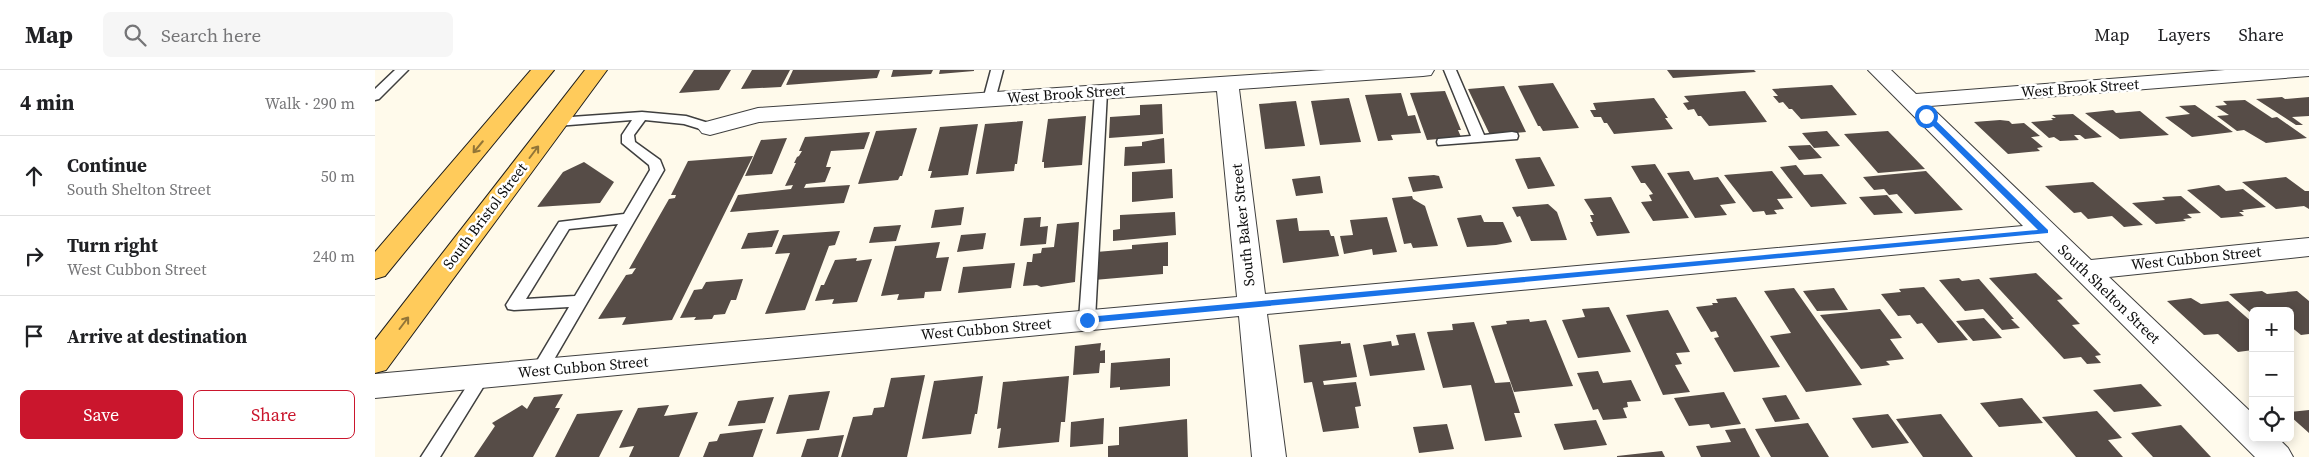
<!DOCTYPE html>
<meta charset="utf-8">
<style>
:root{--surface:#fff;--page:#f6f6f6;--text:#202124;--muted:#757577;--line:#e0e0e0;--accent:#ca162d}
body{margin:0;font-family:"Source Serif 4",serif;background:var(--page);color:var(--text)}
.controls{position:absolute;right:15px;bottom:15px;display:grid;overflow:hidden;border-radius:8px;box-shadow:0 2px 12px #0003}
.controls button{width:45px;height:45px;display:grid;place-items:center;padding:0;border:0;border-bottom:1px solid var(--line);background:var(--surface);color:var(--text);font:25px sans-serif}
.stop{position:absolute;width:15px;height:15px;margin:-11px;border:4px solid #1a73e8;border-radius:50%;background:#fff}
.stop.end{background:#1a73e8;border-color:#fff;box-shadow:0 1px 5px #0008}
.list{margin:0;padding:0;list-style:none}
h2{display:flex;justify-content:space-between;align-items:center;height:65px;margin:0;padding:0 20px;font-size:21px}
h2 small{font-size:16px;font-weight:400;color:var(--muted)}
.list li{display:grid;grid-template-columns:32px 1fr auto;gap:15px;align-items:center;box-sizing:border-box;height:80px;padding:0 20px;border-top:1px solid var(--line)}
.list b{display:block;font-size:19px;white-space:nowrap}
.list p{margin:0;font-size:16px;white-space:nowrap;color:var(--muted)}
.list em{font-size:16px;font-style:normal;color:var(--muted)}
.actions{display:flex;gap:10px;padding:15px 20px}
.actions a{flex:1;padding:11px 0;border:1px solid var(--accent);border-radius:8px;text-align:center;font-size:18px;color:var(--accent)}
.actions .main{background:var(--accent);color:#fff}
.icon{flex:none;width:28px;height:28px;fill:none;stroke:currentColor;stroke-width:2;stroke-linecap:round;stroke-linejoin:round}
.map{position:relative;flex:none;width:1934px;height:387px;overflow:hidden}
header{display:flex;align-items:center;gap:30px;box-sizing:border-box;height:70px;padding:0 25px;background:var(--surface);border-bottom:1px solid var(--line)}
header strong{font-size:24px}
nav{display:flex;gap:28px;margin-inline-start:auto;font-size:18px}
.search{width:350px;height:45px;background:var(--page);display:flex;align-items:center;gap:12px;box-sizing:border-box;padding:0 18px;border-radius:8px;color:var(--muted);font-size:19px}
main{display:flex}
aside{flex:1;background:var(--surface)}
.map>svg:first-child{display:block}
</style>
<header>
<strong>Map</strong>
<div class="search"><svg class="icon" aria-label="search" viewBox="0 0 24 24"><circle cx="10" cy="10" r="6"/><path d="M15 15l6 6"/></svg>Search here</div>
<nav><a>Map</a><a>Layers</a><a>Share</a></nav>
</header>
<main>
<aside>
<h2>4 min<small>Walk · 290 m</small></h2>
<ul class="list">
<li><svg class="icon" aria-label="ahead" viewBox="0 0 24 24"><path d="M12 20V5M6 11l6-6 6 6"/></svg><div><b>Continue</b><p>South Shelton Street</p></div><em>50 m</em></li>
<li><svg class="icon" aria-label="right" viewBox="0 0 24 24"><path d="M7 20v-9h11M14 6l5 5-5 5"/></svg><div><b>Turn right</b><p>West Cubbon Street</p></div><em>240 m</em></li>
<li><svg class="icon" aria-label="arrive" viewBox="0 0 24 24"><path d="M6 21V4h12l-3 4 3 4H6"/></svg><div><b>Arrive at destination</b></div></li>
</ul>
<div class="actions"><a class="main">Save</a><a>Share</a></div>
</aside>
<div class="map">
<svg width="1934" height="387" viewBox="0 0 1934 387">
<rect width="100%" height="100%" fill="#fffaeb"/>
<path fill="#564c47" d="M319,0H356L344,20L304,23Z
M377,0H415L406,17L366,19Z
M418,0H505L502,8L411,15Z
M518,0H558L556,4L516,7Z
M565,0H599V1L564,4Z
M1292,0H1379L1381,2L1298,8Z
M1178,13L1204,58L1168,61L1165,56H1163L1143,16Z
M1457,15L1482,45L1426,49L1417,39H1414L1408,32L1404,33L1398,26H1403L1397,19Z
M1129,16L1151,62L1115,65L1093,19Z
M1070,21L1086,60H1083L1086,67L1052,70L1035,23Z
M1370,21L1392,52L1334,56L1326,46H1323L1319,39L1313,40L1308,33L1314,32L1309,26Z
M1026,23L1033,46L1040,45L1046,63L1016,65L1018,70L1003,71L990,25Z
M1907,27L1910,29L1934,27V46L1917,47L1928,55H1921L1881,29Z
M974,28L986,72L945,75L936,31Z
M1279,28L1293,48H1290L1298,59L1239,64L1232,53H1229L1226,47H1219L1215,40H1221L1218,33Z
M1870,30L1897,48L1902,47L1932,68L1891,73L1869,60L1862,61L1842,46L1854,45L1840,36L1852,35L1848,31Z
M921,31L930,76L890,79L884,34Z
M787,34L788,64L734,68L735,47L765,45V35Z
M1820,35L1858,62L1817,67L1790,47L1815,44L1804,36Z
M1738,40L1741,43L1765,41L1794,65L1745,69L1710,43Z
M1698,44L1727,67L1710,69L1705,65H1699L1704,70L1685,71L1679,67L1674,68L1656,52L1678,50L1676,48H1681L1677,45Z
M711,46L707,95L669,98V92H667L673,49Z
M1625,50L1634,51L1637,54L1649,53L1665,66L1656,67L1668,77L1662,78L1665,81L1633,84L1599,52Z
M648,51L642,94H640L639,101L601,104L610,54Z
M603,54L593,105L555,108L557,101H553L565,57Z
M542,58L527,106H525L523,110L483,114L501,61Z
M1452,61L1465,76L1439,78L1427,63Z
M1513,61L1550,99L1503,103L1469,64Z
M495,62L489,79L456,81L451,97H456L450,112L431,114L429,118L475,115L469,133L355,142L363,125L416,119L418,115L410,116L421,93H419L422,87L424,86L427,81H424L430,67Z
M412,68L397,104L370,106L386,70Z
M789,68L790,93L749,96L750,77L767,76V72Z
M1435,75L1447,88L1424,90L1413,76Z
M378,86L297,250L247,255L251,247L223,249L251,205L257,204L261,198L254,199L294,129L300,128L301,125H296L313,91Z
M1165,87L1180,116L1153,119L1140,89Z
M209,92L239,112L225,133L162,137L188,102Z
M1280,94L1314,148L1278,151L1266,132L1277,131L1274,125L1278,124L1270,113H1266L1256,96Z
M1421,95L1429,105L1447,104L1472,134L1436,137L1405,97Z
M797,99L798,128L757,132V102Z
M1314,101L1319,110L1343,107L1361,133L1345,135L1352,145L1320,148L1292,103Z
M1397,101L1418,128L1402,129L1409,139L1399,140L1402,144L1391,145L1389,141L1378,142L1349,105Z
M1551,101L1588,140L1540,144L1522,124L1514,125L1509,119L1499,120L1488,107Z
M1059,105L1064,106L1068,118L1038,122L1033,107Z
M945,106L948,123L921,126L917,109Z
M1911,107L1930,121H1934V139L1929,136L1901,139L1867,112Z
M1718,112L1768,155L1749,157L1737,146L1713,149L1706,142L1699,143L1670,116Z
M1844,115L1851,121L1868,119L1891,137L1867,140L1869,142H1864L1869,146L1846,148L1812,120Z
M1512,125L1528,143L1499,145L1484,127Z
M1037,126L1038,129L1050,136L1063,176L1038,178L1036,173L1029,174L1017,128Z
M1806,126L1826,143L1812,144L1817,148L1808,149L1811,151L1781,154L1757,133L1790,130L1787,127Z
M1236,127L1255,163L1222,166L1215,152H1218L1215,145H1219L1209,129Z
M1173,134L1182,142L1192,170L1156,171L1145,146L1142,147L1137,137Z
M589,137L586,155L556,158L560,140Z
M800,142L801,165L738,171V160L745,159V145Z
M1106,145L1109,152H1128L1137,172L1121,175L1092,177L1082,148Z
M666,147L665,157L673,156L671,174L645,176L649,148Z
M1012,147L1022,182L998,185L997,179L969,184L965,166L978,165L975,150Z
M922,148L924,161L954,160L956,166H959L964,186L908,193L901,150Z
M704,152L700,212L666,217L662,215L648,216L652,192H657L658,184L666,183L667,178L679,177L682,154Z
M526,155L521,171L494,173L499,157Z
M404,160L397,177L366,179L373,163Z
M465,161L460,175L454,176L430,240L390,244L415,183L400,184L408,165Z
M611,163L608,179L582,182L586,165Z
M565,172L561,188L574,187L566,221L550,222L549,228L522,230L524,224L506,226L520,176Z
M793,172V196H788V204L719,210L721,182L757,179V175Z
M482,188L481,191L497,189L482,232L457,234L459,229L440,231L446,215H449L460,190Z
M640,193L636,218L583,223L588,197Z
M1661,203L1688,229L1682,230L1705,254L1697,255L1726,285L1720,286L1726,293L1712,294L1706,287L1689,289L1614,208Z
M1584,208L1587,211L1604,209L1639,249H1636L1645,258L1627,260L1608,239L1590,241L1564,210Z
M368,209L361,230H356L350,244L339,245L337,249L319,250L321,247L305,248L319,220L327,219L331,212Z
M1549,217L1593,270L1563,273L1547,253L1542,254L1535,245L1523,246L1506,224L1526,222L1524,219Z
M1419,218L1487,315L1431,322L1395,266L1416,263L1389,221Z
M1459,218L1473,240L1442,241L1428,221Z
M1887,221L1892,224L1922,221L1934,231V264L1926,265L1915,256V241H1878V247L1875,244H1877L1854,224Z
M1361,227L1405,297L1359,302L1339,268L1344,267L1341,261L1336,262L1321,237L1338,235L1337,233H1343L1341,229Z
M1816,228L1826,234L1853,231L1878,253V280L1863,282L1843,264L1829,265L1792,231Z
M1234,237L1256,282L1203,288L1187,250L1210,247L1207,239Z
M1505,239L1527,268L1515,269L1529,289L1511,291L1515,295L1486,299L1445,245Z
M1293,240L1315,282L1301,283L1307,294L1300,295L1315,322L1288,325L1251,245Z
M1609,248L1627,268L1598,271L1581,251Z
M1154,249L1155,252L1171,250L1198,316L1139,322L1116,256L1132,254L1131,251Z
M1099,252L1120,313L1135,312L1145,343H1139L1147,367L1110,371L1096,315L1068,318L1052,262L1078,260L1077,254Z
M1040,263L1050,300L995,306L988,275L1016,271L1017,276L1024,275L1021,265Z
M966,271V274L975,273L982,307L948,311L949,315L981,312L986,336L980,337L984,358L948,362L937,312L929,313L924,275Z
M726,273L725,281L730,280V293H725L724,303L698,305L700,276Z
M795,288V316L745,320V317L735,318L736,293Z
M1223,301L1228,313L1256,310L1266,331L1252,332L1253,337L1248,338L1252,348L1228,350L1223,339L1218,340L1202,303Z
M550,305L532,387H466L478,347L497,345L499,338L509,337L516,308Z
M608,306L602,344H600L596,364L547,369L559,311Z
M694,306L690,352H686L684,372L623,378L626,358L622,359L628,312Z
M1766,314L1787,336L1739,342L1718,320Z
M455,321L444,360L401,364L414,325Z
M1349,322L1366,354L1336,358L1334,354L1314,356L1299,328Z
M188,324L180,338H185L158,387H99L120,356L117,353L147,335L152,339L159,327Z
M1411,325L1425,349L1400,352L1387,328Z
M399,327L390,353L353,356L363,331Z
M1647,328L1668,353L1624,357L1605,333Z
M294,335L289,346L323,342L304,387H254L259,376L244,378L263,338Z
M248,340L224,387H180L202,344Z
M1934,340V363L1915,346V342Z
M1722,341L1747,368L1733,370L1748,387H1701L1667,347Z
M1513,344L1534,373L1497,378L1477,348Z
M1566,344L1598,387H1548L1521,349Z
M729,348L728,374L695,377L696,352Z
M812,349L813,387H733V376L744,375V357Z
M1221,350L1232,375L1189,380L1179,354Z
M1433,353L1454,387H1396L1380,359Z
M1072,354L1079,379L1044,383L1038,357Z
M1806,355L1836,387H1778L1756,363Z
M1370,358L1385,387H1326L1321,376L1356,372L1350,360Z
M388,359L378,387H328L334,372L342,371L345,364Z
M469,365L463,387H426L432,369Z
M1287,381L1290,387H1242V386Z"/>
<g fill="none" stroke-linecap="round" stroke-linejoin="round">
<defs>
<path id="lane" d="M20,0H33L4,29L0,30V19Z
M616,0H628L620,30L614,34L608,30Z
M1069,0H1081L1109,65L1137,62L1142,63L1143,66L1142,69L1063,75L1062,72L1063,69L1096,66Z
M726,18L732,22L720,250L718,254L712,256L706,254L704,250L720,22Z
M267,42L311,46L340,55L341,58L335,62L309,54L270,50L259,65L260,72L285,90L289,100L170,305L164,307L158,305L156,301L194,237L139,240L133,239L131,235L184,152L249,144L275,100L274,95L247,73V65L257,50L182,56L176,52L182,48ZM243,154L200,226L151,229L194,159Z
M107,300L113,302L115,306L65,387H46L101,302Z"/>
<path id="street" d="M951,0H1059L1056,5L1048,6L864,19L890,224L1648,156L1493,0H1516L1541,24L1850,0H1934V6L1555,36L1716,190L1934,168V186L1734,207L1878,344V368H1903L1913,378L1918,387H1880L1664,171L892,244L911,387H877L864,246L0,328V304L862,227L842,21L384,52L335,65L327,63L323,58L327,53L383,38Z"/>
<path id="primary" d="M156,0H179L10,206L0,209V182Z
M210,0H232L11,300L0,303V270Z"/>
</defs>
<use href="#lane" stroke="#3f3f3f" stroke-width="3"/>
<use href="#street" stroke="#3f3f3f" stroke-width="2"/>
<use href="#primary" stroke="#1d1d1d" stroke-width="2"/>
<use href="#lane" fill="#fff" fill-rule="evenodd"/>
<use href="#street" fill="#fff" fill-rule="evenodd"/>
<use href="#primary" fill="#ffcb5b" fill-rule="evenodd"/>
</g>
<defs><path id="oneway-shaft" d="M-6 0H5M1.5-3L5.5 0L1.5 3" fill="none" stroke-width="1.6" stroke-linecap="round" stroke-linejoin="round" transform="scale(1.25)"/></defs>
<g stroke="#927537">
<use href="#oneway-shaft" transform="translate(103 77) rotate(130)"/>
<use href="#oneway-shaft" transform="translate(159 82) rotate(-53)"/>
<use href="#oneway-shaft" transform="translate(29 253) rotate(-53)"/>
</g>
<path fill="#1a73e8" d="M1549,44H1554L1673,160V163L712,253L708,250L712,247L1663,160L1549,47Z"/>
<g text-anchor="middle" stroke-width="5" stroke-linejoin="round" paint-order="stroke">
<g font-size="15" fill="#0c0c0c" stroke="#fff">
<text transform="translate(1705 18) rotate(-4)" y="5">West Brook Street</text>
<text transform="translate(691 24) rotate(-4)" y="5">West Brook Street</text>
<text transform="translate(110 146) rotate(-53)" y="5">South Bristol Street</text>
<text transform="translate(868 155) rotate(-96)" y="5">South Baker Street</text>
<text transform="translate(1821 188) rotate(-6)" y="5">West Cubbon Street</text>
<text transform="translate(1734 224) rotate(44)" y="5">South Shelton Street</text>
<text transform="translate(611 259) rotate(-5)" y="5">West Cubbon Street</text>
<text transform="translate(208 297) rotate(-5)" y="5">West Cubbon Street</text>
</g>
</g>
</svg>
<div class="controls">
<button>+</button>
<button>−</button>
<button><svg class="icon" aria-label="locate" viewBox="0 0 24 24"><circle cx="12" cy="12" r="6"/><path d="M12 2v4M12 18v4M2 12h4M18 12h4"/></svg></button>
</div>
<div class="stop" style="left:1551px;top:46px"></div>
<div class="stop end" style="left:712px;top:250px"></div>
</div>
</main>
